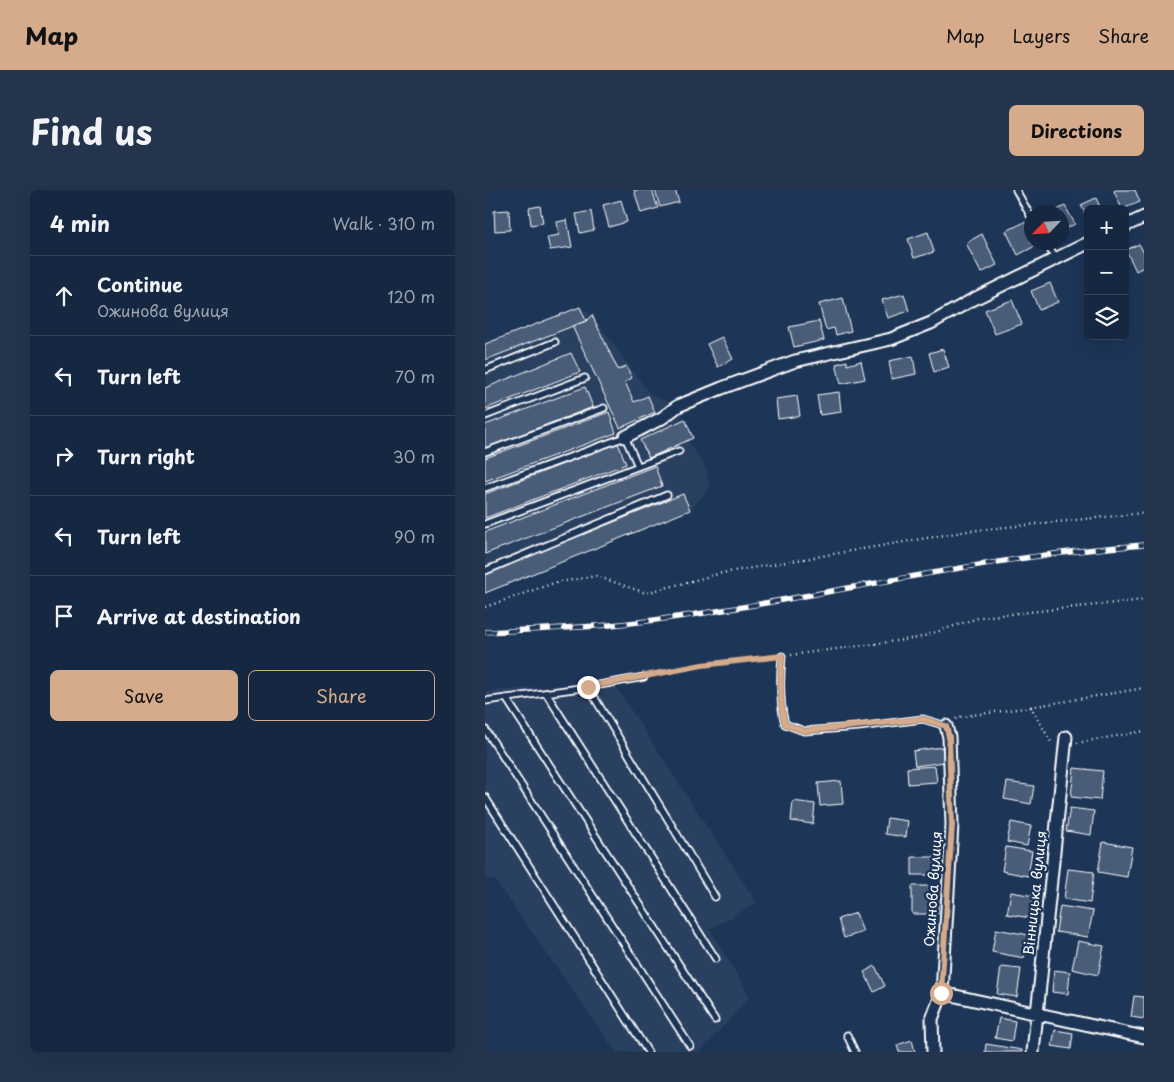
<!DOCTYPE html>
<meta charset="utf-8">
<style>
:root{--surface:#162841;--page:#23344c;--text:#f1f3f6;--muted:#9ea6b1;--line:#35445a;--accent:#d6ab8b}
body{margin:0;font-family:"Playpen Sans",sans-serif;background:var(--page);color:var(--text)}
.controls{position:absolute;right:15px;top:15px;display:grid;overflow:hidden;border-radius:8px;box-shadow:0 5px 20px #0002}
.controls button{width:45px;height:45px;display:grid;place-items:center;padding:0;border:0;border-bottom:1px solid var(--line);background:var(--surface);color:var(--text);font:25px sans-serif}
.compass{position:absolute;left:539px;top:15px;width:45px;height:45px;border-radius:50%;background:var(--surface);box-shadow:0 5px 20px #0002;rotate:245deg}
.stop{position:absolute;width:15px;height:15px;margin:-11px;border:4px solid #d6ab8b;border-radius:50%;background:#fff}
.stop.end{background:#d6ab8b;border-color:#fff;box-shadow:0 1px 5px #0008}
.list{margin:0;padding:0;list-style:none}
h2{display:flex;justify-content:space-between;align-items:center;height:65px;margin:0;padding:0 20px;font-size:21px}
h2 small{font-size:16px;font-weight:400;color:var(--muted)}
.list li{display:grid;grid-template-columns:32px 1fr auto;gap:15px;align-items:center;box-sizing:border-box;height:80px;padding:0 20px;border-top:1px solid var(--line)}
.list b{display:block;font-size:19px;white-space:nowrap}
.list p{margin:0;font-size:16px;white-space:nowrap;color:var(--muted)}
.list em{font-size:16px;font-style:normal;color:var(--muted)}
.actions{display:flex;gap:10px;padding:15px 20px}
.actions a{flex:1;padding:11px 0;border:1px solid var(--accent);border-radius:8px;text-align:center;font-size:18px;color:var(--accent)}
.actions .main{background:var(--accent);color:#111}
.icon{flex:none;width:28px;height:28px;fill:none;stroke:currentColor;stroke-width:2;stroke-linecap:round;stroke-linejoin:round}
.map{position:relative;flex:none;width:659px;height:862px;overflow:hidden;border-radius:8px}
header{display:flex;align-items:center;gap:30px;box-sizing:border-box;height:70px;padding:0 25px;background:var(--accent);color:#111}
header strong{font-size:24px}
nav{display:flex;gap:28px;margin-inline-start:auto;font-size:18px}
.intro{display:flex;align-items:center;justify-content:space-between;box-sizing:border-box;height:120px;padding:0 30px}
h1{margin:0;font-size:35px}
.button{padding:12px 22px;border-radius:8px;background:var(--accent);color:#111;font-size:18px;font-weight:700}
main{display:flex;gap:30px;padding:0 30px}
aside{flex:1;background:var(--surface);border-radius:8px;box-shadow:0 5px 20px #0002}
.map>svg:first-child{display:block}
</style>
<header>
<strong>Map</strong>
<nav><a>Map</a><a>Layers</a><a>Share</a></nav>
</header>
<div class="intro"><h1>Find us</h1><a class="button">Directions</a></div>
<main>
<aside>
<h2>4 min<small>Walk · 310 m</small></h2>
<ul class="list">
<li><svg class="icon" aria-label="ahead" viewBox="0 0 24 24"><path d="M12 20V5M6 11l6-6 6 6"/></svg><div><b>Continue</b><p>Ожинова вулиця</p></div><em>120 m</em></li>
<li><svg class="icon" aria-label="left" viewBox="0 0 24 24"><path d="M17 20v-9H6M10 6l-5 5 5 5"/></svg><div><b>Turn left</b></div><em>70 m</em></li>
<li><svg class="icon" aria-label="right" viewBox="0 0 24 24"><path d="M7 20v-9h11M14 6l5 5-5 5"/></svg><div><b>Turn right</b></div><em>30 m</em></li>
<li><svg class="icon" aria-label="left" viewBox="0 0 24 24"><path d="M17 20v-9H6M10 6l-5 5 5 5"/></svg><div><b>Turn left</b></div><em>90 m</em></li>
<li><svg class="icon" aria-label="arrive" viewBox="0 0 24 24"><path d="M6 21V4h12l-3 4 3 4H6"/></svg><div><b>Arrive at destination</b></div></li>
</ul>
<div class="actions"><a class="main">Save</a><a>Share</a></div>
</aside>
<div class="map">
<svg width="659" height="862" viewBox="0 0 659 862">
<rect width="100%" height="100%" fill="#1d3557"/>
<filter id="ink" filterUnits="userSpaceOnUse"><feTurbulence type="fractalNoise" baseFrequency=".02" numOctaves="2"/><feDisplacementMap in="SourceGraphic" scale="10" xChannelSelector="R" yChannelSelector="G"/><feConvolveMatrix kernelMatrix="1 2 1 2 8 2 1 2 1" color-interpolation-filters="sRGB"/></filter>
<g filter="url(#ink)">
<path fill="#2a4161" d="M95,117L107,125L165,204L193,216L208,248L203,251L221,278L225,297L205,320L0,403V154Z
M127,491L272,713L225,739L265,807L215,862H131L9,689L0,688V502Z"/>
<path fill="#4a5d79" stroke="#fff" d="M149,0H167L173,18L156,23Z
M170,0H190L194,12L175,17Z
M631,0H650L655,12L637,19L629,1Z
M611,8L616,19H603V29L596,15Z
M136,10L142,32L124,37L118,15Z
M55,16L58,33L46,35L44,18Z
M580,16L590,34L576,41V22H568Z
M24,20L25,40L10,41L9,21Z
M106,21L109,40L95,43L91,24Z
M82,30L87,57L65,60L62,47L74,45L72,32Z
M540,32L546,45V52H551L552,55L533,65L521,41Z
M443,42L449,62L429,68L423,49Z
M497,44L512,75L496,83L481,53Z
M654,54L659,63V77L651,81L641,60Z
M565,93L573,112L554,120L546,101Z
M419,104L424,121L403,128L397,110Z
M358,108L366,141L351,145L349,138L341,140L334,114Z
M527,110L537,134L510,144L500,120Z
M95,117L101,131L0,170V154Z
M107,125L133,180L141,176L147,188L140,192L149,212L163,206L170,222L135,238L87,136L101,131Z
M334,131L339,150L309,157L304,137Z
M237,147L248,169L233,177L222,154Z
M458,159L464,177L449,182L444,163Z
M86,163L95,182L0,219V198Z
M428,166L431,184L407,189L404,171Z
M362,171V175L376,171L380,189L356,194L351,174Z
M100,197L108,217L0,258V235Z
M354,202L356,222L335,225L332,205Z
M312,206L315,226L293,229L291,209Z
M124,222L131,243L0,291V268Z
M200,229L208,248L164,268L155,250Z
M133,253L141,274L0,328V304Z
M170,276L177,296L0,364V342Z
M198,304L205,320L0,403V384Z
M457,557L460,572L430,576L428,561Z
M450,576L452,592L423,594L422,578Z
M589,578L618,581L615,610L586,607Z
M356,591L358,614L335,616L333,593Z
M522,592L549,596L546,614L519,609Z
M308,611L330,614L328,634L306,631Z
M585,618L609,621L606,645L581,641Z
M402,628L423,631L421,647L400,644Z
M526,632L546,636L542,656L522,652Z
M618,652L647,657L642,687L613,682Z
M521,657L547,661L543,686L517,681Z
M427,667H457V685H427Z
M583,679L609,682L605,713L579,709Z
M427,696H453V724H427Z
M526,702L549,706L545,728L522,724Z
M575,716L608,721L603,747L571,742Z
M371,723L378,742L359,748L353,729Z
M511,739L544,745L539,768L507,762Z
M593,751L619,756L613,785L587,779Z
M390,776L400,796L389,802L379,782Z
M516,777L536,779L532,807L512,804Z
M569,780L585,782L583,804L567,802Z
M649,806L659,807V829L646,827Z
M514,828L530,831L527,851L510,848Z
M570,840L588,843L586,859L567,856Z
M427,850L430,862H414L412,855Z
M501,854L537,860V862H500Z"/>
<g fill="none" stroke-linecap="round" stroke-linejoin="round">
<defs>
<path id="service" d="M531,0L546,27
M561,52L570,68
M0,180L70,152
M0,226L100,188
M0,262L119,218
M0,298L140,247L153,276
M0,334L194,261
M0,381L182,305
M297,466C295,488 294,512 300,534L319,541L373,537L438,529L461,536
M103,497L230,707
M61,503L231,769
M21,508L230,830
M0,511L103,497L159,487
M0,539L205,856
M0,607L163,862
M362,845L370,862"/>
<path id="minor" d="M640,36L659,27
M140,247L177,228L193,216L237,198L310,171L406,149L446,133L487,110L603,53
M457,803L659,847
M448,862L447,829L457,803L467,635L464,547L461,536
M548,862L581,547"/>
</defs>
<use href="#service" stroke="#fff" stroke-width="9"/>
<use href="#minor" stroke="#fff" stroke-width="15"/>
<path stroke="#fff" stroke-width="2.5" stroke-dasharray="1 4" stroke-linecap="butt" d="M0,417L69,393L111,386L161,403L237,383L483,341L659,323
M306,465L433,448L496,427L659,410
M168,485L217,475L288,467
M546,517L659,498
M471,529L474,527L546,517L566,552L569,553
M592,553L659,541"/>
<use href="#service" stroke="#1d3557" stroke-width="5.5"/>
<use href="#minor" stroke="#1d3557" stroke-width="11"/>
<defs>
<path id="rail" d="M0,442C45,440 91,438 136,434C311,415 483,367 659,355"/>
</defs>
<use href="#rail" stroke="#fff" stroke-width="5.5"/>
<use href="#rail" stroke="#1d3557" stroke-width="4" stroke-dasharray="11" stroke-linecap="butt"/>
</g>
</g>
<g fill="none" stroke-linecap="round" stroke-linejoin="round" filter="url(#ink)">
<path stroke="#d6ab8b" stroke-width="6" d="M103,497L217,475L297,466C295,488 294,512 300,534L319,541L438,529L461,536L464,547L467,635L456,803"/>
</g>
<g text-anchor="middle" stroke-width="5" stroke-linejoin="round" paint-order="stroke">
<g font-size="14" fill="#fff" stroke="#1d3557">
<text transform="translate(448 699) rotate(-86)" y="5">Ожинова вулиця</text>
<text transform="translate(550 703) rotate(-84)" y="5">Вінницька вулиця</text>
</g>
</g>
</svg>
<div class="controls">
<button>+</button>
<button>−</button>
<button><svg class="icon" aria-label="layers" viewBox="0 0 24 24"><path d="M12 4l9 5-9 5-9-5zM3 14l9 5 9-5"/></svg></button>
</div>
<svg class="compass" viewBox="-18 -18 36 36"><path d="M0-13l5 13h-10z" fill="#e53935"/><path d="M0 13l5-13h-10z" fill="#9ea6b1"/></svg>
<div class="stop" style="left:456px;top:803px"></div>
<div class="stop end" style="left:103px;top:497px"></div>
</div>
</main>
